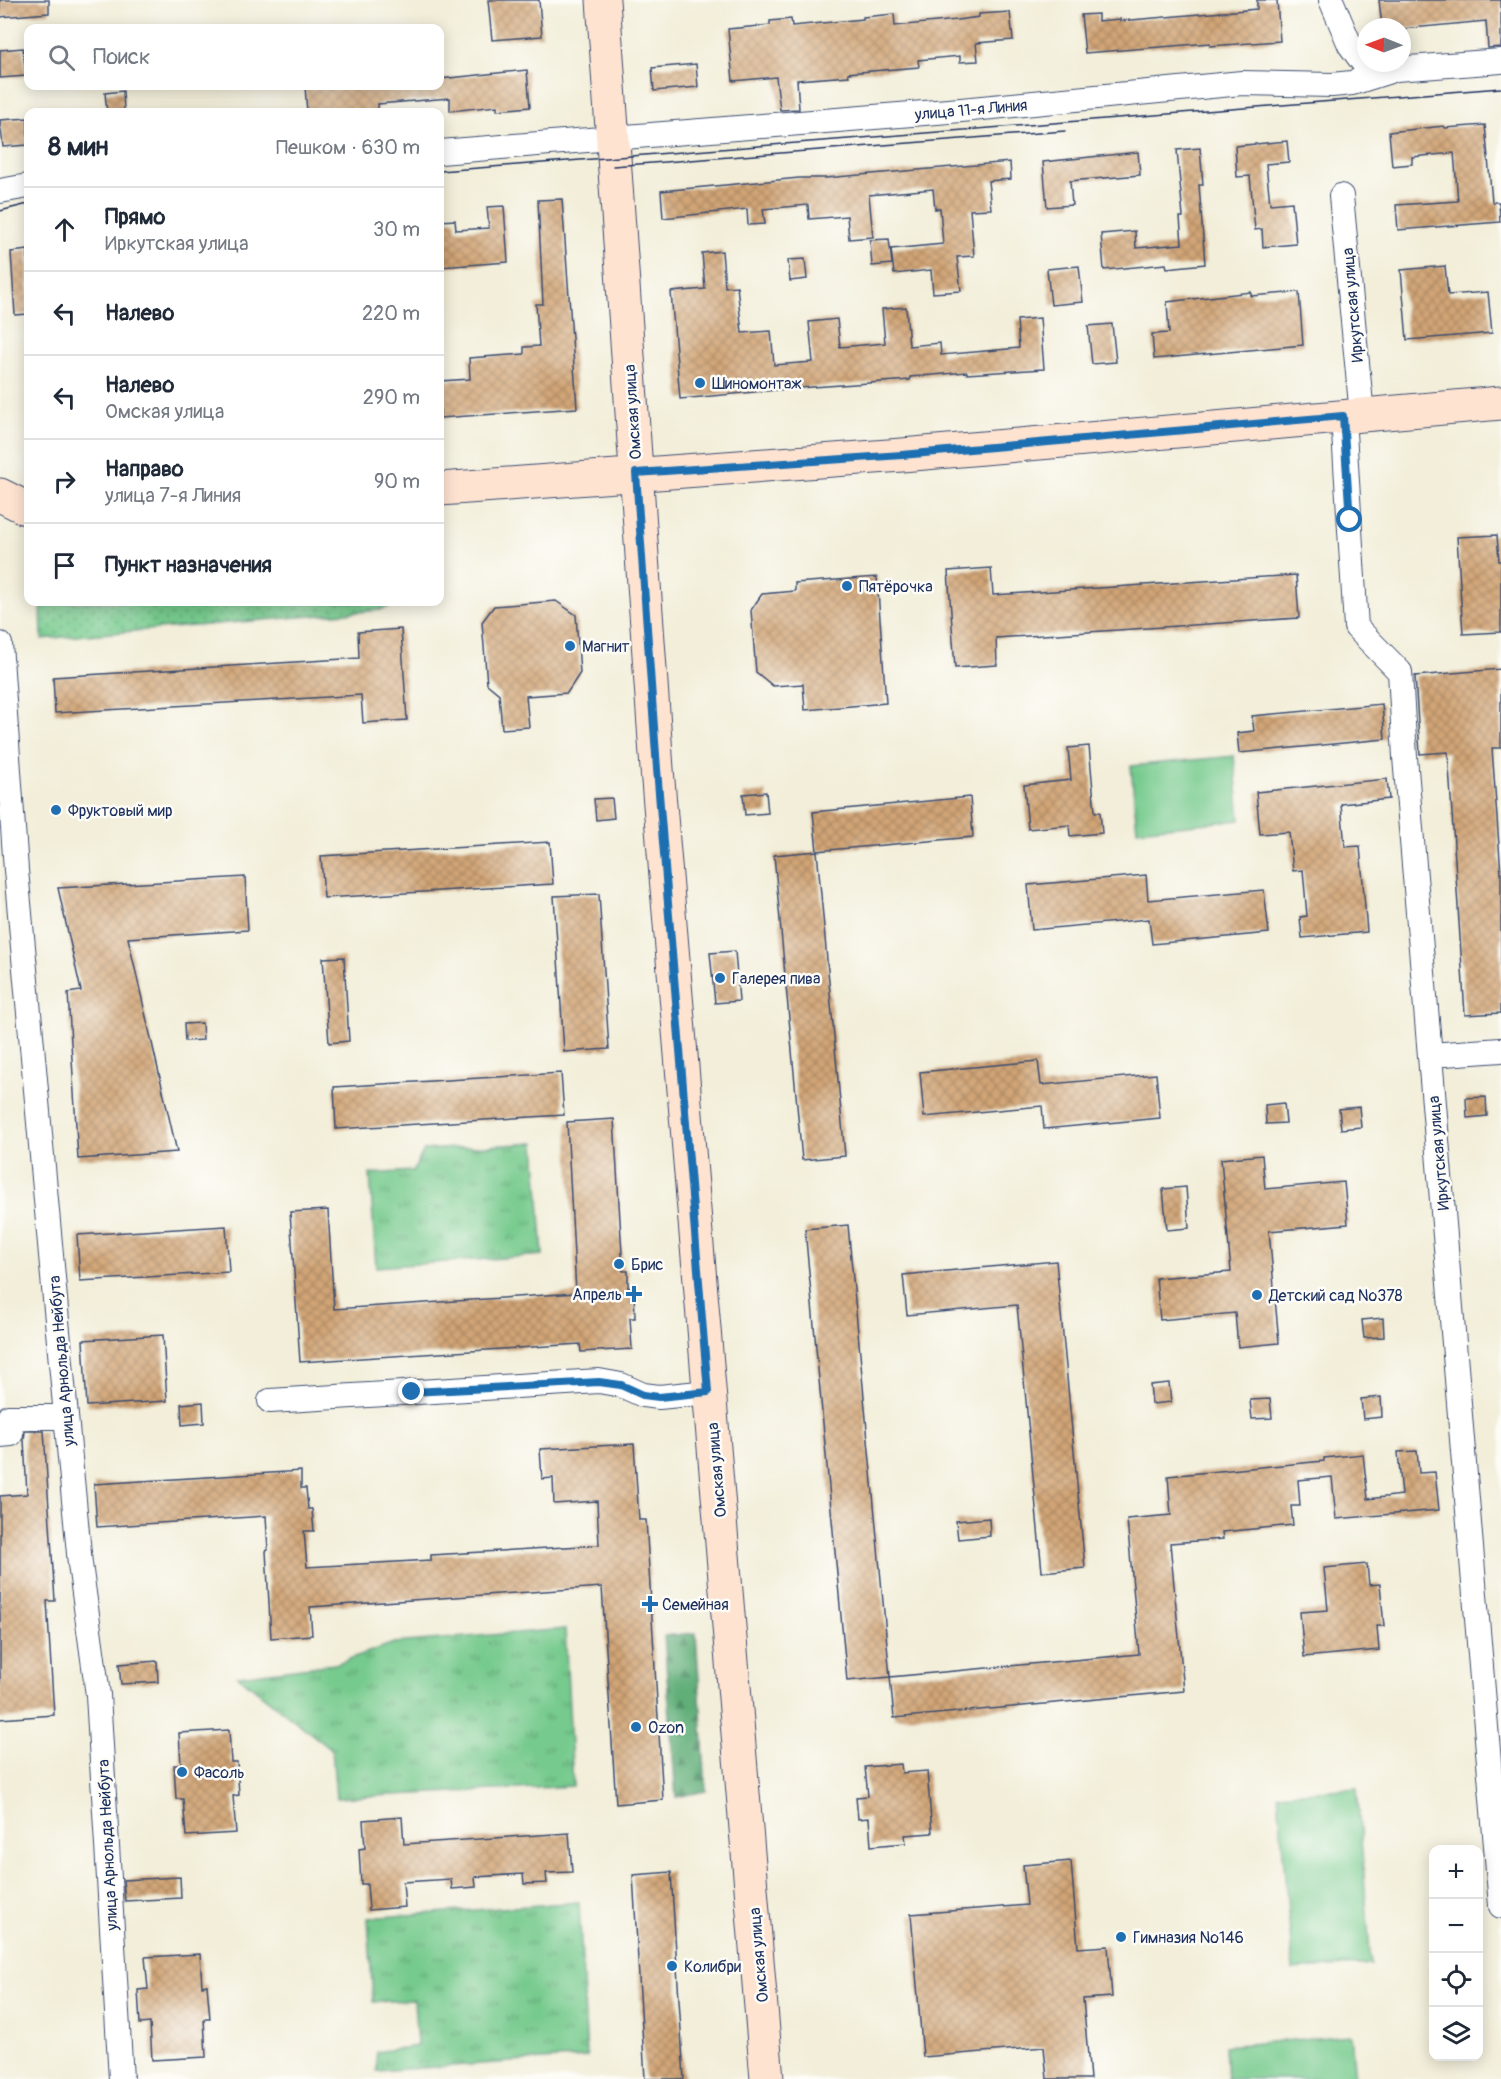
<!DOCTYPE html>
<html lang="ru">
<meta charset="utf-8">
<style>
:root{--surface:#fff;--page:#f6f6f7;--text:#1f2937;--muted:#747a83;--line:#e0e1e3}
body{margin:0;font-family:Pangolin,sans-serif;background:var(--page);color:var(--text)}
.controls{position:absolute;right:18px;bottom:18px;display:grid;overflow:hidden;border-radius:12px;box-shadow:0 3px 15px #0003}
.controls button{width:54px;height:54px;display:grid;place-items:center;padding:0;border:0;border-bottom:2px solid var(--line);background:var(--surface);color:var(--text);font:30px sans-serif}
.compass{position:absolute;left:1357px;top:18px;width:54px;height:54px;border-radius:50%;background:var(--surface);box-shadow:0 3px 15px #0003;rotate:271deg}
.stop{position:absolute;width:18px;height:18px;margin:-14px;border:4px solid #1f6fb2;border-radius:50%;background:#fff}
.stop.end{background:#1f6fb2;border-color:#fff;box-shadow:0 2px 6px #0008}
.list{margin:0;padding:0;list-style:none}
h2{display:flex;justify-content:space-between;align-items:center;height:78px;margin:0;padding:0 24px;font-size:26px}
h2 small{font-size:20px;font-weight:400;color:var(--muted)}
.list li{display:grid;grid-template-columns:39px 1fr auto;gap:18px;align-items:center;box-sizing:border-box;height:84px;padding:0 24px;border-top:2px solid var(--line)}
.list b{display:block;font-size:22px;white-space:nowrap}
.list p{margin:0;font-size:20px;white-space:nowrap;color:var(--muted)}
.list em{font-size:20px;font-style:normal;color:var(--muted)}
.icon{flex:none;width:33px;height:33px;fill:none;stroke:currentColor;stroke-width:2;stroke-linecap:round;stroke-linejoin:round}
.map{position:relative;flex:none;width:1501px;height:2079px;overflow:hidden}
.search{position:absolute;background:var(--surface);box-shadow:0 3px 15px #0003;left:24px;top:24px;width:420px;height:66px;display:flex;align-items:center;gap:15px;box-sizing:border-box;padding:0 21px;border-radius:12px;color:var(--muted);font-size:22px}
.panel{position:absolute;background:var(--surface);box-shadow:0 3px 15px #0003;left:24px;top:108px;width:420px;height:498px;border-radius:12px}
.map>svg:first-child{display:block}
</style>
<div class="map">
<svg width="1501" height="2079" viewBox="0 0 1501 2079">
<defs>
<pattern id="grass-dots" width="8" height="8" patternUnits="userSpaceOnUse" patternTransform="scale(1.5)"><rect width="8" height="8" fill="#76ca8d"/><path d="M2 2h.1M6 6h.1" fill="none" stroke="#60a476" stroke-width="1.8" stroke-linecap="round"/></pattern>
<pattern id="forest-firs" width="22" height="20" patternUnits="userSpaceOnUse" patternTransform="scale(1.5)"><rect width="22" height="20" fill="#60ae78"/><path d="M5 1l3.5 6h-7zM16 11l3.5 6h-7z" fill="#4e8e66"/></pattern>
<pattern id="park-tufts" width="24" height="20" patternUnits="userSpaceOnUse" patternTransform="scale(1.5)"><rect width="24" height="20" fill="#76ca8d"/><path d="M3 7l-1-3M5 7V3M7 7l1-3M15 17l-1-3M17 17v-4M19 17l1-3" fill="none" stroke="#60a476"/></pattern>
<pattern id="building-cross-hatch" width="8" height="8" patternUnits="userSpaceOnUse" patternTransform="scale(1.5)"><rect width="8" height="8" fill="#d2a576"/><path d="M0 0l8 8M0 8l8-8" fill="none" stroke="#aa8764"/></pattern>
</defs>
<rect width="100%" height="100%" fill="#fdfcf7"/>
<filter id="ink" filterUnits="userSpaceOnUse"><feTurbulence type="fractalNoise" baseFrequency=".0167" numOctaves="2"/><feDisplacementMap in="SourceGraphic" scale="12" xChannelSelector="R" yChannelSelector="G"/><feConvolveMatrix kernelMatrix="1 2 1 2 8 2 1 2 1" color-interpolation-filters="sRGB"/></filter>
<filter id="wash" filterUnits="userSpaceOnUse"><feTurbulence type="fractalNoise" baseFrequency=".008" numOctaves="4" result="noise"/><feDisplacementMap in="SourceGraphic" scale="24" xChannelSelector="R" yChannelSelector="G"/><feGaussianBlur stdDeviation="1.35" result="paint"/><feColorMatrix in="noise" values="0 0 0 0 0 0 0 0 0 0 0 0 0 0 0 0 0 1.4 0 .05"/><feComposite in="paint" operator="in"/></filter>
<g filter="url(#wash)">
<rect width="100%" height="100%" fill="#f2eed9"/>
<path fill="url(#grass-dots)" stroke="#487c76" stroke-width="1.5" d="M41,602H403L380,610L42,639Z"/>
<path fill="url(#forest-firs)" stroke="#3e6e6b" stroke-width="1.5" d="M696,1633L706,1791L676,1797L664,1636Z"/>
<path fill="url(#park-tufts)" stroke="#487c76" stroke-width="1.5" d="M535,1143L543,1255L376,1267L370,1174L413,1171L424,1150Z
M565,1629L573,1786L336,1798L332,1750L238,1676L335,1664L394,1643Z
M579,1902L587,2057L377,2071L376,2052L417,2046L414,2000L373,2002L368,1918Z"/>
<path fill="#76ca8d" stroke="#487c76" stroke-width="1.5" d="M1234,756L1240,820L1137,830L1131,766Z
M1357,1788L1371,1964L1293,1970L1278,1794Z
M1351,2035L1355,2079H1227L1225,2046Z"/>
<g id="blocks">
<path fill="url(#building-cross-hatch)" d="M0,0H49V13L0,17Z
M488,0H539L542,36L492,40Z
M1257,0H1277L1280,41L1210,46V43L1085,53L1081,15L1098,14V21L1120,19V21L1257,9Z
M1379,0H1501V47L1488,48L1486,21L1402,29V27H1382Z
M1010,12L1013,40L976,43L978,61L960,62V56L918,60L919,67L848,73L849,76L797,80L799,109L780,110L776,77L733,81L728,29L770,25V21L791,19L792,26L863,19V17L894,14L895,26L957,20L979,17V14Z
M23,48L26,76L0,78V50Z
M696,64L698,87L654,91L652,68Z
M527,70L530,107L497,110V106L450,111V98L378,104V112H307L305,86H440V79Z
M123,91L124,112H107L105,93Z
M28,118V145L3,147L0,120Z
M1485,125L1492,202H1499L1500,222L1398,230L1396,205L1458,201L1454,153L1412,157V164L1392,166L1389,132L1444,126L1445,128Z
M1287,141L1289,162L1266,164L1270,204L1292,202L1296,244L1263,247L1262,229L1255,230L1250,176L1237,177L1235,146Z
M1200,148L1203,185H1199L1205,264L1167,268L1166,264L1104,270L1101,234L1135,231L1136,248L1182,244L1180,217H1183L1177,150Z
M1138,152L1140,175L1070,181L1072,205L1047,207L1043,162Z
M1010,162L1011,179L988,181L991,209L970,210L974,256L957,257L961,291L933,293L931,270L894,274L891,249L943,244L940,208L935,209L933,189L869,195L873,237L849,239L847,216L809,219L808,205L763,209L765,224L748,225L747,209L663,218L661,191L799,178H825Z
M562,199L577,408L440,418V381L470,379L469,358L524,354V347L539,346L536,304H543L538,200Z
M504,206L508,262L440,267V221L455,220L456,230L489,228L487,207Z
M889,239L892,264L872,266L870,240Z
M28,250V314L15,315L11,252Z
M722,251L725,287L737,286L742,333L771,331L774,365L813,362L809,322L837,319L840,347L885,343L882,309L906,307L909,346L940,343L941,355L1019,348L1017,320L1040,318L1044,369L967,374V372L910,377V380L799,388L680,399L671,292L705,289L702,253Z
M805,259L807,279L790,281L788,260Z
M1079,266L1083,302L1051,305L1047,269Z
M1445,266L1448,295L1488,292L1492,333L1407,340L1401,270Z
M1251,292V296L1299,292L1303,345L1154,359L1152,334L1169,333L1167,302Z
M1112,324L1116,362L1092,364L1088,326Z
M1497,535L1499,561H1501V632L1463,634L1457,537Z
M991,568L993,595L1296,575L1299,618L996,638L997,665L955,668L948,571Z
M877,577L886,703L805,710L803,684L773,686L756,672L751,610L762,594L795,591V583Z
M556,601L576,615L580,673L567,693L526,696L529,727L502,729L499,694L487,684L482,622L494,606Z
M401,629L407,720L363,723L361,695L55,713L53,677L359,658L358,632Z
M1501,669V748H1492L1501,874V1013L1465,1015L1448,752L1420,754L1415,676Z
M1382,704L1385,739L1239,753L1237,733L1254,731L1252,716Z
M1089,746L1095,812H1100L1102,833L1070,836L1069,825L1028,829L1024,785L1071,780L1068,748Z
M1387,779L1389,799L1341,804L1345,847L1360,846L1367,932L1302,938L1300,917L1307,916L1303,870L1293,871L1289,832L1260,834L1256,792Z
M766,792L768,813L745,815L743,794Z
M970,797L973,837L817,851L813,812Z
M612,798L614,818L596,820L594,799Z
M550,842L553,884L324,898L321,856Z
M817,851L845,1156L802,1160L774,855Z
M1146,875L1148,900L1264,890L1269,933L1152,944L1149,919L1032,930L1028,885Z
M245,877L248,930L128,938L177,1152L78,1159L68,993L81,991L58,888Z
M599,894L609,1049L564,1052L554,896Z
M735,951L739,1001L715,1003L710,953Z
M344,957L349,1041L329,1043L323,958Z
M202,1023L203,1040L185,1041L184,1024Z
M1038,1061L1041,1085L1156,1074L1160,1118L1044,1129L1042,1106L924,1117L920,1072Z
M561,1073L564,1115L336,1129L334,1087Z
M1486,1097L1487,1116L1467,1118L1466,1098Z
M1284,1103L1286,1123L1266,1124L1265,1105Z
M1359,1107L1361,1127L1341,1129L1339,1109Z
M614,1119L623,1271H628V1288H634L635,1318H630L632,1349L581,1352L580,1344L300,1362L290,1212L328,1210L334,1309L576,1293L567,1122Z
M1262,1155L1265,1189L1344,1182L1348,1224L1269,1231L1279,1343L1238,1347L1235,1313L1160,1320L1156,1278L1231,1272L1221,1159Z
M1186,1187L1189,1228L1167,1230L1163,1189Z
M848,1225L890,1677L847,1681L805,1229Z
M226,1226L229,1272L80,1281L77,1235Z
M1056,1261L1085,1568L1042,1572L1017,1305L907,1315L903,1275Z
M1383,1318L1384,1337L1364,1338L1362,1320Z
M163,1335L167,1401L87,1406L83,1340Z
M1169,1383L1171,1402L1152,1404L1150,1385Z
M1381,1397L1382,1417L1363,1419L1361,1399Z
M1270,1399L1272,1418L1252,1419L1250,1400Z
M203,1402L204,1423L182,1425L181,1404Z
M25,1431H44L55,1601H47L54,1715L0,1719V1496L27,1494L24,1440Z
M634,1444L639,1520H646L663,1800L616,1804L602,1587L310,1607L312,1635L271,1638L266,1551L268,1550L266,1516L97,1527L94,1484L301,1471V1488H306L308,1509H312L314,1531H304L307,1567L431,1560V1555L599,1545L597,1501L554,1504L553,1478L542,1479L540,1449Z
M1417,1451L1419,1473L1435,1472L1439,1510L1336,1519L1332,1477L1298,1480L1300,1506H1291L1293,1525L1222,1532L1223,1539L1170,1543L1184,1691L894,1718L890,1677L1139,1654L1127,1519L1171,1515L1168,1476L1324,1461V1458L1363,1454L1368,1499L1402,1495L1398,1452Z
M989,1518L990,1536L958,1539L956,1521Z
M1367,1564L1369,1585L1380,1584L1384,1626H1377L1379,1650L1304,1657L1300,1612L1328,1610L1324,1568Z
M157,1661L158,1682L121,1684L119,1664Z
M229,1730L231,1762H237L239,1795L233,1796L236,1833L186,1836L183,1799H176L174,1765H181L179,1733Z
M901,1764L902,1773L927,1771L932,1833L905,1835L906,1843L871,1846L869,1818L858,1819L856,1797L868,1796L865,1767Z
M402,1817L404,1844L569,1833L572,1872L546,1873L547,1883L524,1884L523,1874L475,1877L476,1887L452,1889L451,1879L403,1882L405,1907L369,1910L367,1884H361L359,1849L365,1848L363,1820Z
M1071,1861L1078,1948L1108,1946L1112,1997L1083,1999L1090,2079H1047L1044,2047L923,2057L911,1914L1027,1905L1023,1865Z
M671,1872L684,2079H645L633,1875Z
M180,1877L181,1898L125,1901L123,1880Z
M200,1954L202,1986L207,1985L210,2019H204L206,2057L152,2060L150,2023L140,2024L138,1990L148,1989L145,1957Z"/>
</g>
</g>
<g filter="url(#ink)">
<use href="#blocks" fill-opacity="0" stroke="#3b4c70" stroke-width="1.5"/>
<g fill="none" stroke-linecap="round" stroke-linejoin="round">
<defs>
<path id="minor" d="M1331,0L1350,45L1372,75
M440,152L961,110L1242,83L1332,85L1352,83L1396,69L1501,61
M0,191L28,186
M1341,196L1362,415
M1343,416L1356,627L1400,672L1405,757L1501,1906
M0,644L16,870L56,1310L80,1564L98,1695L121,2079
M1430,1055L1501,1050
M270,1401L599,1381L621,1385L643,1395L659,1397L709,1392
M0,1435L11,1434L9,1417H66"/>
<path id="secondary" d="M603,0L657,769L767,2079
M440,489L902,455L1501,403
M0,495L28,509"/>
</defs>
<use href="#minor" stroke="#3b4c70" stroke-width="26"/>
<use href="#secondary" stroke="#3b4c70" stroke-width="35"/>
<use href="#minor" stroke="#fff" stroke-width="24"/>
<use href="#secondary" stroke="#fee3d1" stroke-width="33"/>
<path stroke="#1b2f5e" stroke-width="1.5" d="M613,166L1065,131
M440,171L1501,88
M0,211L28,204"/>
</g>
</g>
<g fill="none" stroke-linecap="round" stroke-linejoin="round" filter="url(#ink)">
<path stroke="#1f6fb2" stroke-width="8" d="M412,1392L599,1382L621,1385L643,1395L659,1397L708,1392L657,769L636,473L902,455L1343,416L1350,520"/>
</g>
<g fill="#1f6fb2" stroke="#fdfcf7" stroke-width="2">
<circle cx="700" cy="383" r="6"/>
<circle cx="847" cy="586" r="6"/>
<circle cx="570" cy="646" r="6"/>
<circle cx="56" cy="810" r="6"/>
<circle cx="720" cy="978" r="6"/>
<circle cx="619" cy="1264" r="6"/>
<path d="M631 1285h6v6h6v6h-6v6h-6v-6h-6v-6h6z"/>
<circle cx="1257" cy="1295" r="6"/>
<path d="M647 1595h6v6h6v6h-6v6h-6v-6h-6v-6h6z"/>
<circle cx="636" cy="1727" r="6"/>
<circle cx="182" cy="1772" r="6"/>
<circle cx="1121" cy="1937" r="6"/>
<circle cx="672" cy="1966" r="6"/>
</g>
<g text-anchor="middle" stroke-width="5" stroke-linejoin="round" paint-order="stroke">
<g font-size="16" fill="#1b2f5e" stroke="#fdfcf7">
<text transform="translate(971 109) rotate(-5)" y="6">улица 11-я Линия</text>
<text transform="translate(1352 305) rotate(-95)" y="6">Иркутская улица</text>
<text transform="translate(632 412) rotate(-94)" y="6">Омская улица</text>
<text transform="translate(1438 1153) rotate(-95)" y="6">Иркутская улица</text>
<text transform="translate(61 1361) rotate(-95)" y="6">улица Арнольда Нейбута</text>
<text transform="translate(716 1470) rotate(-95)" y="6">Омская улица</text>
<text transform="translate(107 1845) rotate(-93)" y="6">улица Арнольда Нейбута</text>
<text transform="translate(758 1955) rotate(-95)" y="6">Омская улица</text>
</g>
<g font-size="16" fill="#1b2f5e" stroke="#fdfcf7" text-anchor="start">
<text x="712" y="389">Шиномонтаж</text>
<text x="859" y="592">Пятёрочка</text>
<text x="582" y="652">Магнит</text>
<text x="68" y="816">Фруктовый мир</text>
<text x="732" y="984">Галерея пива</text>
<text x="631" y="1270">Брис</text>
<text x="622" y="1300" text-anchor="end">Апрель</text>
<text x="1269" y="1301">Детский сад №378</text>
<text x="662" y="1610">Семейная</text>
<text x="648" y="1733">Ozon</text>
<text x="194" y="1778">Фасоль</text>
<text x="1133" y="1943">Гимназия №146</text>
<text x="684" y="1972">Колибри</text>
</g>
</g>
</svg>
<div class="controls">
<button>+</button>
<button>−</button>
<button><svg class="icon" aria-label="locate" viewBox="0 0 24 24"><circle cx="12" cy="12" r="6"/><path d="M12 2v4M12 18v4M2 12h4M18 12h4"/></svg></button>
<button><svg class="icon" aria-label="layers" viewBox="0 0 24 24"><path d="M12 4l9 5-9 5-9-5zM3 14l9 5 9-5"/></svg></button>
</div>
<svg class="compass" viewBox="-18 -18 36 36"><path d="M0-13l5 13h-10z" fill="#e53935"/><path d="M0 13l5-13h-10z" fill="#747a83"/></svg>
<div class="stop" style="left:1350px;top:520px"></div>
<div class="stop end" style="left:412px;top:1392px"></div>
<div class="search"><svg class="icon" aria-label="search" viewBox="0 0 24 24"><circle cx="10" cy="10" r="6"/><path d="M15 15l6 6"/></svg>Поиск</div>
<section class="panel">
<h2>8 мин<small>Пешком · 630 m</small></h2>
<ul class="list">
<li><svg class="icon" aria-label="ahead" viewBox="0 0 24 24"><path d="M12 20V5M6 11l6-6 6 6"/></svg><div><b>Прямо</b><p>Иркутская улица</p></div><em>30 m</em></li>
<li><svg class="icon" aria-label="left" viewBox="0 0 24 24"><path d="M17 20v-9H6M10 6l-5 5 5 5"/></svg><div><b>Налево</b></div><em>220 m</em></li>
<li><svg class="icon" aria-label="left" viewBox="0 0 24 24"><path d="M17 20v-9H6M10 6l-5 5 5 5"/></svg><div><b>Налево</b><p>Омская улица</p></div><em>290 m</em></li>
<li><svg class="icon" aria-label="right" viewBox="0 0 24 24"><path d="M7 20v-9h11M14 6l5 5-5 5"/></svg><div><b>Направо</b><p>улица 7-я Линия</p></div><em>90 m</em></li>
<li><svg class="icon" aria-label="arrive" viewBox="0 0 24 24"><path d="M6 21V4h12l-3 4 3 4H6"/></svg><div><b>Пункт назначения</b></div></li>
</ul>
</section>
</div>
